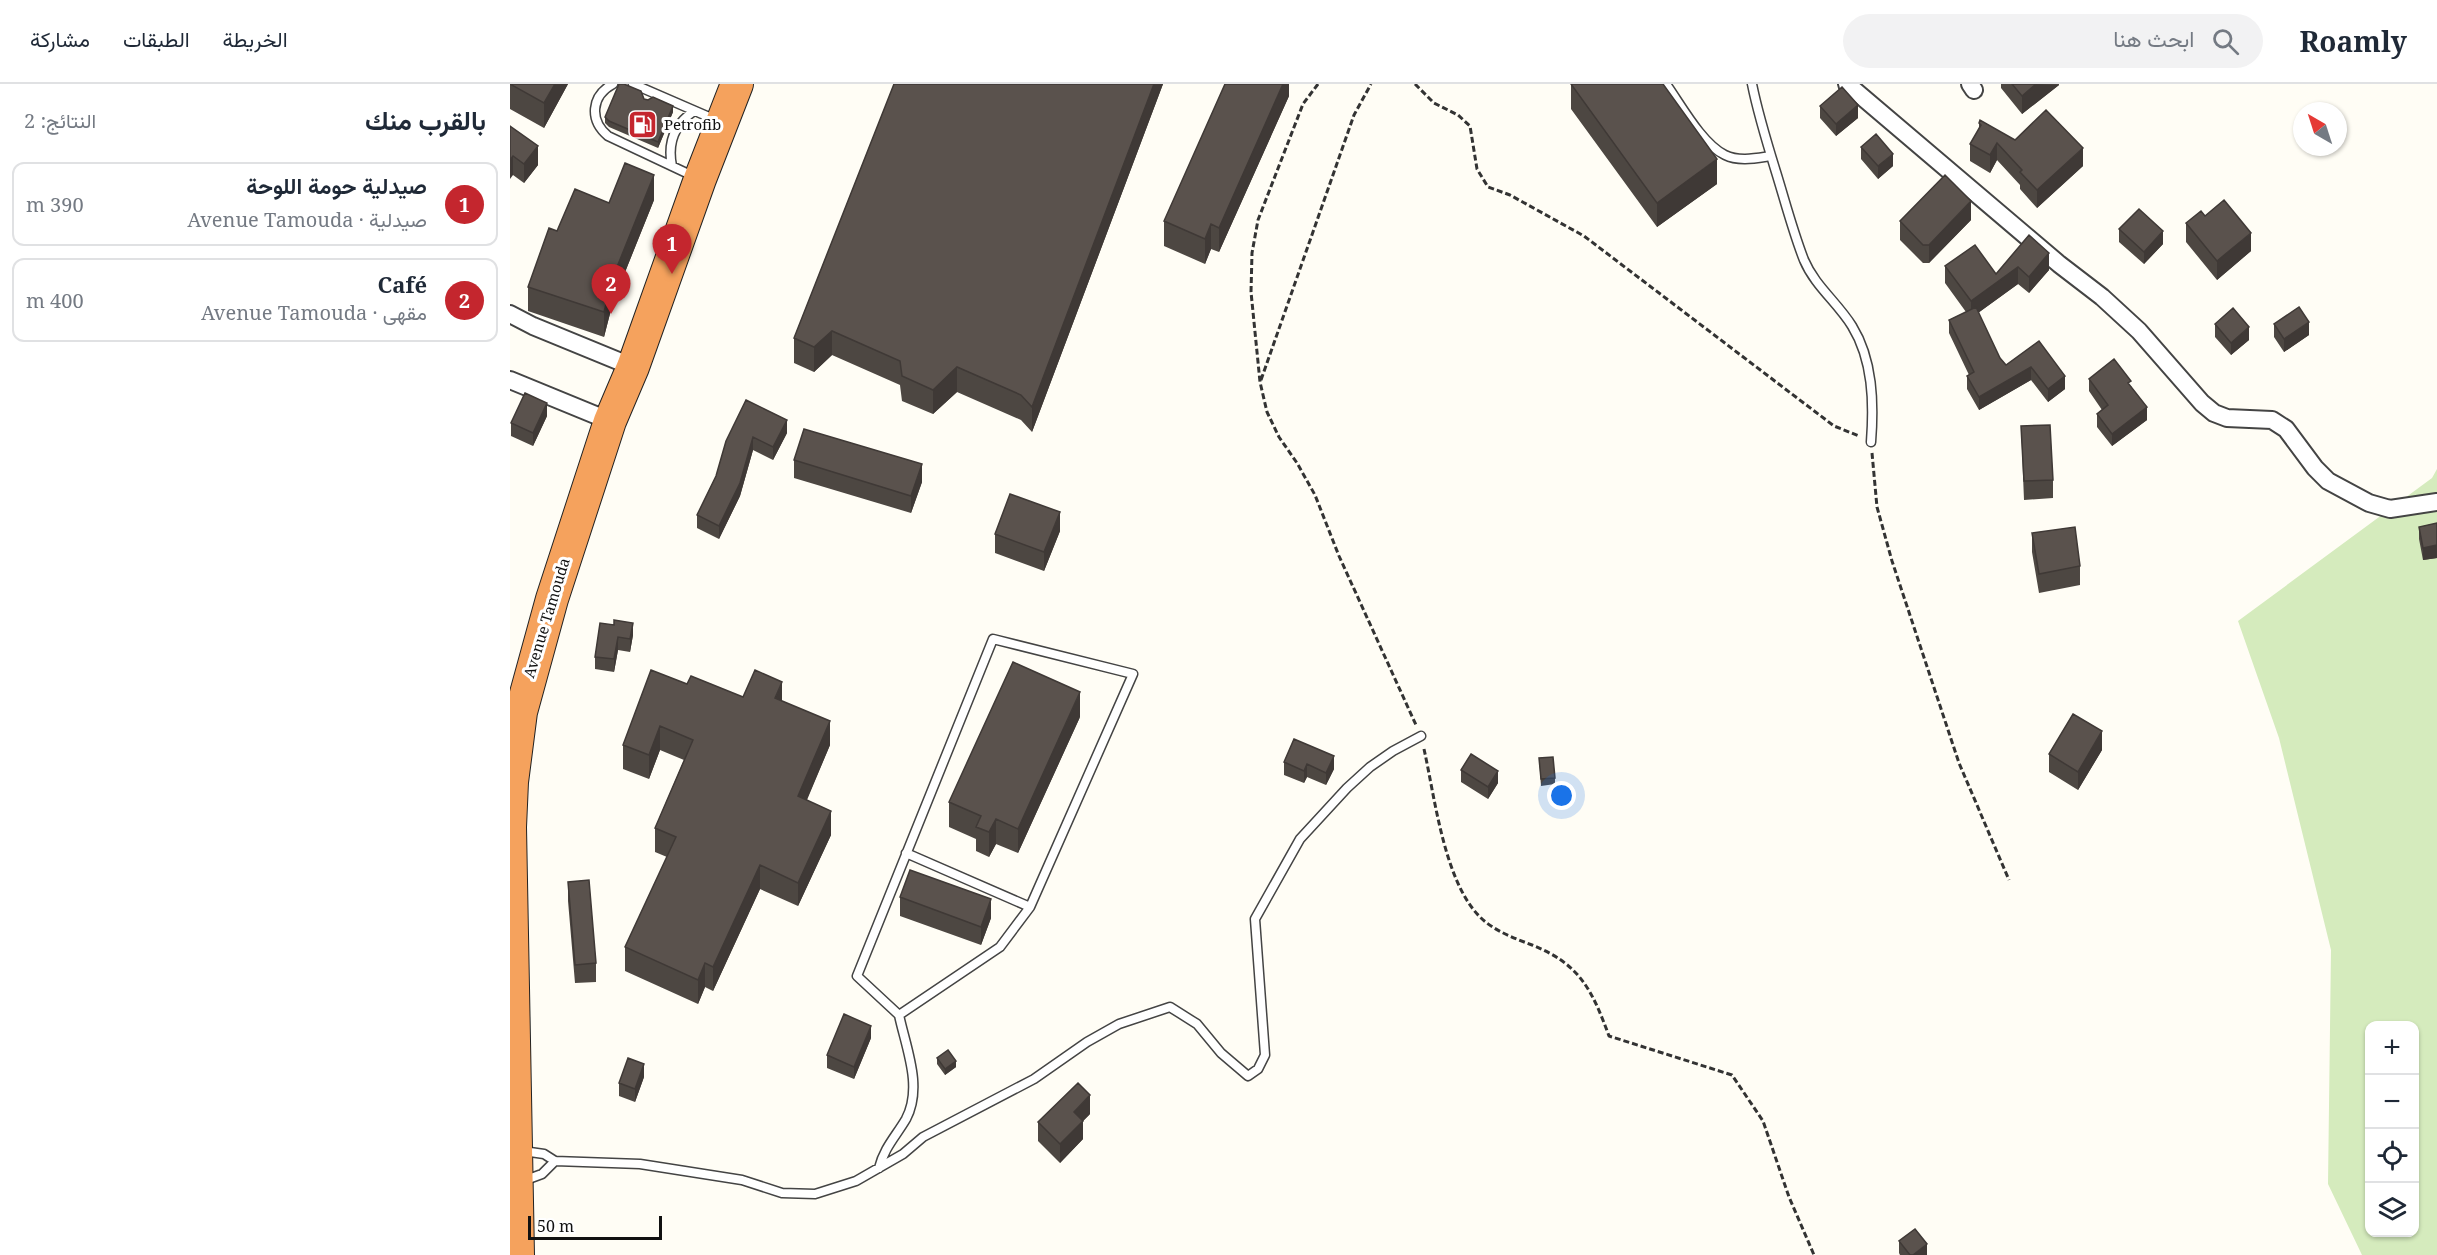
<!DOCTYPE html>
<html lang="ar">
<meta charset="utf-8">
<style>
:root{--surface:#fff;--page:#f2f2f3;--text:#1f2937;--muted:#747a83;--line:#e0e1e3;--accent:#c4262e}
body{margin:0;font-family:"Noto Serif",Vazirmatn,serif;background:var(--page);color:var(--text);direction:rtl}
.controls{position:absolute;right:18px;bottom:18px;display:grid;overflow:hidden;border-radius:12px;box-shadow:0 2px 4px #0004}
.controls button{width:54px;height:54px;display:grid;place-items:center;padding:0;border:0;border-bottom:2px solid var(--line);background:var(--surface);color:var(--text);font:30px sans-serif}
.compass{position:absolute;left:1783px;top:18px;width:54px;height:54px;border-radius:50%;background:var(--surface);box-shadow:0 2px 4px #0004;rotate:321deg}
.scale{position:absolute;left:18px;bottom:15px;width:134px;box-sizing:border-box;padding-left:6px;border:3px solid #111;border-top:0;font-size:16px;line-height:21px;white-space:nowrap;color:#111;-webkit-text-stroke:4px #fff;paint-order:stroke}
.you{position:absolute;left:1052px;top:712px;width:21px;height:21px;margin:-15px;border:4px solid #fff;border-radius:50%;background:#1a73e8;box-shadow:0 0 0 9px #1a73e833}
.badge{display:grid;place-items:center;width:39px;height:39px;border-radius:50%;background:var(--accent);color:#fff;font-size:20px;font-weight:700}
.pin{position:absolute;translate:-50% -50px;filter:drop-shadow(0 2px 3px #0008)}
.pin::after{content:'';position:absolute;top:32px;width:21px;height:18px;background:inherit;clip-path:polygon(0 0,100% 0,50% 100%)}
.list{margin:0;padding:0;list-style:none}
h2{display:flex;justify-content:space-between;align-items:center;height:78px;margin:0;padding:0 24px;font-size:26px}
h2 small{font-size:20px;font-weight:400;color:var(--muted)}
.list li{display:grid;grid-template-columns:39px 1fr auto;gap:18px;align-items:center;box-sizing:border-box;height:84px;margin:0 12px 12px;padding:0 12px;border:2px solid var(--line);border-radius:12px}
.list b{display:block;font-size:22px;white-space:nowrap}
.list p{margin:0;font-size:20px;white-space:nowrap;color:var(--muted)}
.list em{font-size:20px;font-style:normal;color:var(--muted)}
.icon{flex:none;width:33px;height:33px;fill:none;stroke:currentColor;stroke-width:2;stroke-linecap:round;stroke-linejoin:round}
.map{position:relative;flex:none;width:1927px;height:1171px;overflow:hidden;direction:ltr}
header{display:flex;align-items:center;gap:36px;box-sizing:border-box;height:84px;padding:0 30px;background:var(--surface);border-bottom:2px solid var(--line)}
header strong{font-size:28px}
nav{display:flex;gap:33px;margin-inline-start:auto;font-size:21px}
.search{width:420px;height:54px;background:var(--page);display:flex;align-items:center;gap:15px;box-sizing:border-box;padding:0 21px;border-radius:33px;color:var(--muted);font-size:22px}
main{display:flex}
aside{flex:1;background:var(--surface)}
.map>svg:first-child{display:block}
</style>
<header>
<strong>Roamly</strong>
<div class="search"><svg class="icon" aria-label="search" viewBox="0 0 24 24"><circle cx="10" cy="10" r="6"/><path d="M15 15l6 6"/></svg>ابحث هنا</div>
<nav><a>الخريطة</a><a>الطبقات</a><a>مشاركة</a></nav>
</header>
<main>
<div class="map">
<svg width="1927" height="1171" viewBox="0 0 1927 1171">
<rect width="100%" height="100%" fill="#fffdf5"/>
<path fill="#d5ebbd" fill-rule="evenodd" d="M1927,385V1171H1852L1818,1100L1821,866L1769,654L1728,537L1922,394ZM1860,942H1904V1148H1860Z"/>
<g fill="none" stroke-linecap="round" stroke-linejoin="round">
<defs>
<path id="lane" d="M103,0C81,12 79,36 98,52L185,93
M123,0L206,36
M1156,0C1171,21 1192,60 1215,71C1229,78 1247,74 1261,72
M1242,0C1248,30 1257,59 1266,88C1275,117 1283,148 1294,176C1305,202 1327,218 1342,242C1363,276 1364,319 1361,358
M162,82C157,58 165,40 184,27
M396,769L520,823
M13,1067L34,1070L45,1077L130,1080L232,1096L272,1109L305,1110L346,1097L393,1070L413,1053L524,995L577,958L609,940L660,923L687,940L711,969L738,992L748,985L755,971L745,835L790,755L837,704L860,683L883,667L911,652
M369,1084C374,1064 386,1052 396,1035C413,1003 396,964 389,931L490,863L520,823L623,590L483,555L347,892L389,931
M13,1097L32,1090L45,1077"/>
<path id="street" d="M1337,0L1549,180L1592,213L1629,247L1692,319L1704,329L1717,334L1762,336L1776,345L1805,384L1818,397L1859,419L1880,425L1927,418
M1460,0L1464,6
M0,230L23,242L123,283
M0,296L100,337"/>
<path id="highway" d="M8,1171L0,743L2,698L11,628L42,515L100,337L123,283L190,95L227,0"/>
</defs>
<use href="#lane" stroke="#444" stroke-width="11"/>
<use href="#street" stroke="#444" stroke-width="20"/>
<use href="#highway" stroke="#222" stroke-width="34"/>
<path stroke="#333" stroke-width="3" stroke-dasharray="6 3" stroke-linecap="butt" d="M808,0L793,20L748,136L742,169L741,208L750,298L757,328L769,353L787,379L805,411L829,472L906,641
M905,0L924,19L948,31L960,42L967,85L978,103L1000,111L1074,152L1324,342L1349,352
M751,296L844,31L861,0
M1362,369L1367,423L1382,477L1449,679L1499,796
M914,665C925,714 934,797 970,833C984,847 1004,854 1022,861C1070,880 1082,906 1099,952L1222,991L1253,1037L1279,1113L1304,1171"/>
<use href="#lane" stroke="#fff" stroke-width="8"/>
<use href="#street" stroke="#fff" stroke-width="16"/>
<use href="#highway" stroke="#f5a25d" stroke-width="32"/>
</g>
<path fill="#4d4742" d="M0,0H58L34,44L0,25Z
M384,0H653L522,348L511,336L447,308L423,330L392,317L390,301L322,271L304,288L284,279V254Z
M779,0V12L709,168L701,165L695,180L654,162V137Z
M1061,0L1207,100L1147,143L1061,25Z
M1491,0H1549V1L1512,30L1491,4Z
M134,15L163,28L148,64L99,43L95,39V33Z
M1310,22L1348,34L1326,52L1310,34Z
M1469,39L1505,56L1573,82L1527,124L1510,105V101L1487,76L1480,89L1460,77V60L1469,45Z
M0,42L28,81L14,99L3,91Z
M1351,63L1383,82L1368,95L1351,75Z
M144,116L103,218L94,253L18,227V203L47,147L99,119Z
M1695,132L1741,167L1707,196L1676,158V139Z
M1461,136L1419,179H1413L1390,156V137Z
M1609,145L1653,160L1634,180L1609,158Z
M1519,151L1539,186L1519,209L1508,200L1468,229L1490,274L1496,281L1529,257L1555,305L1538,318L1521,296L1469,326L1457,305V292L1459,291L1439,249V236L1456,228L1435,199V182L1486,190Z
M1705,240L1739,256L1721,271L1705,253Z
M1764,240L1799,251L1774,268L1764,253Z
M1579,295L1621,302L1637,336L1602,362L1587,343V330L1592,326L1579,307Z
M37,332L23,362L1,352V339Z
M1511,342L1543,396V414L1514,416Z
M277,349L263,376L243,366L230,412L209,455L187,444V431L206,392L216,357Z
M284,376L412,398L401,429L284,394Z
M1927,439V474L1913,476L1909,455V443Z
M550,447L534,487L485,469V450Z
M1522,449L1570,482V501L1529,509L1522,468Z
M90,539L123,551L120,568L108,566L104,588L85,585V573Z
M177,600L233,613L272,617L320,661L297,716L321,751L288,822L250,805L203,907L195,903L188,920L115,887V863L157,773L145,768V744L174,676L150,666L139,695L113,685V661Z
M570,633L508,769L486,760L479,773L466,767V755L439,743V718Z
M784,655L824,685L816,701L797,693L794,699L774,691V678Z
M1592,666L1568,706L1539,688V670Z
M1029,674L1045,694V700L1031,702Z
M951,686L988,699L978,715L951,698Z
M58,798L86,879V898L65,899L58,817Z
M390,813L481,834L471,861L390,832Z
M361,954L344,995L317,984V971Z
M427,974L446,983L435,991L427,980Z
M134,993L125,1018L109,1012V999Z
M580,1030L573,1037V1055L550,1079L528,1057V1038Z
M1389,1157L1417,1171H1390L1389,1169Z"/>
<path fill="#3f3936" d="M45,0H58L34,44V19Z
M644,0H653L522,348V323Z
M773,0H779V12L709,168V144Z
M1526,0L1549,1L1512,30V12Z
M1348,21V34L1326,52V40Z
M163,22V28L148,64V58Z
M1487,59V76L1480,89V71Z
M28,62V81L14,99V80Z
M1573,64V82L1527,124V106Z
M1383,70V82L1368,95V82Z
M3,72V91L0,95V76Z
M1207,75V100L1147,143V119Z
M144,91V116L103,218L94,253V228L103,193Z
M1461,117V136L1419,179V161Z
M701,140V165L695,180V155Z
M1653,147V160L1634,180V168Z
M1741,149V167L1707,196V177Z
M1539,169V186L1519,209V193Z
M1508,183V200L1461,234V217Z
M1799,238V251L1774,268V255Z
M1739,243V256L1721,271V259Z
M322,247V271L304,288V263Z
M447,283V308L423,330V306Z
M1521,283V296L1469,326V313Z
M1555,292V305L1538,318V305Z
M37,319V332L23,362V349Z
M1637,323V336L1602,362V350Z
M277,336V349L263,376V363Z
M243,353V366L230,412L209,455V442Z
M412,380V398L401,429V412Z
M550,428V447L534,487V468Z
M1927,461V474L1913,476V464Z
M123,539V551L120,568V555Z
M108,553V566L104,588V575Z
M272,598V622L265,614Z
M570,608V633L508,769V745Z
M320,637V661L288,736V712Z
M150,642V666L139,695V671Z
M1592,647V666L1568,706V688Z
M824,672V685L816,701V689Z
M797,680V693L794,699V687Z
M988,687V699L978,715V703Z
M321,727V751L288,822V799Z
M486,735V760L479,773V748Z
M250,781V805L203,907V883Z
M481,815V834L471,861V843Z
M195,879V903L188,920V896Z
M361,942V954L344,995V983Z
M446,977V983L435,991V985Z
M134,980V993L125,1018V1005Z
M580,1011V1030L573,1037V1055L550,1079V1060L564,1028Z
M1417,1160V1171H1403Z"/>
<path fill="#5a524d" stroke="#3f3936" stroke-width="1.5" d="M0,0H45L34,19Z
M109,0H114L131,7L134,15L138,16L143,13L163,22L148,58L99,37L95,33Z
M384,0H644L522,323L511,311L447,283L423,306L392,292L390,277L322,247L304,263L284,254Z
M715,0H773L709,144L701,140L695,155L654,137Z
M1061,0H1153L1207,75L1147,119Z
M1502,0H1526L1512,12Z
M1332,3L1348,21L1326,40L1310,22Z
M1536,26L1573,64L1527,106L1510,88L1512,86L1487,59L1480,71L1460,60L1471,41L1469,39L1470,36L1505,56Z
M0,42L28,62L14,80L3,72L0,76Z
M1366,50L1383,70L1368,82L1351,63Z
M115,79L144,91L103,193L94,228L18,203L39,144L47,147L65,105L99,119Z
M1435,91L1461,117L1419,161H1413L1390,137Z
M1714,116L1741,149L1707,177L1676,139L1691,127L1695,132Z
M1629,125L1653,147L1634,168L1609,145Z
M1519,151L1539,169L1519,193L1508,183L1461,217L1435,182L1465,161L1486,190Z
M1466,223L1490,274L1496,281L1529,257L1555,292L1538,305L1521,283L1469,313L1457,292L1464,288L1439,236Z
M1789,223L1799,238L1774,255L1764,240Z
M1723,224L1739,243L1721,259L1705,240Z
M1604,275L1621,297L1618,299L1637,323L1602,350L1587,330L1598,321L1579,295Z
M15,309L37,319L23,349L1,339Z
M236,316L277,336L263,363L243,353L230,399L209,442L187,431L206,392L216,357Z
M1540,341L1543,396L1514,397L1511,342Z
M294,345L412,380L401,412L284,376Z
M500,410L550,428L534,468L485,450Z
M1927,439V461L1913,464L1909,443Z
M1565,443L1570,482L1529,490L1522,449Z
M104,536L123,539L120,555L108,553L104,575L85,573L90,539L104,541Z
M503,578L570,608L508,745L486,735L479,748L466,743L471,732L439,718Z
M141,586L177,600L181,592L233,613L245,586L272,598L265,614L320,637L288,712L321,727L288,799L250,781L203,883L195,879L188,896L115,863L166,753L145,744L183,656L150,642L139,671L113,661Z
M1563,630L1592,647L1568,688L1539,670Z
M784,655L824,672L816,689L797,680L794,687L774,678Z
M961,670L988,687L978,703L951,686Z
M1043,673L1045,694L1031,695L1029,674Z
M400,786L481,815L471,843L390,813Z
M79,796L86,879L65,881L58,798Z
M334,930L361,942L344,983L317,971Z
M438,966L446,977L435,985L427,974Z
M118,974L134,980L125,1005L109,999Z
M568,999L580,1011L564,1028L573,1037L550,1060L528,1038Z
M1405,1145L1417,1160L1403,1171H1400L1389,1157Z"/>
<defs>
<symbol id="fuel-square" viewBox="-11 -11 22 22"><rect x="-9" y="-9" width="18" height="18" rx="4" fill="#c4262e" stroke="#fff"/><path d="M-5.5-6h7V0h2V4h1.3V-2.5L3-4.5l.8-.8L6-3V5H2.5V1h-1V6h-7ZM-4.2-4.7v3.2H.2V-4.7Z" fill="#fff"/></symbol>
</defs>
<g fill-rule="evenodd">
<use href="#fuel-square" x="116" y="24" width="33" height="33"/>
</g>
<g text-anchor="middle" stroke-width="6" stroke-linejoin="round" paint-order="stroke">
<g font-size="15" fill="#111" stroke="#fff" text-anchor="start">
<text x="154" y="46">Petrofib</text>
</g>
<g font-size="15" fill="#111" stroke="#fff">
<text transform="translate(37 534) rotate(-73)" y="5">Avenue Tamouda</text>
</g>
</g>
</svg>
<div class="controls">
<button>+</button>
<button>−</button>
<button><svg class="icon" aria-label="locate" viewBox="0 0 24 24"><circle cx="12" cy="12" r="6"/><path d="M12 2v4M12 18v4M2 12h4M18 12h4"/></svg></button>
<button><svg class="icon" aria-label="layers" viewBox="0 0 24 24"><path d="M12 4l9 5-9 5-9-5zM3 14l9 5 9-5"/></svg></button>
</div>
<svg class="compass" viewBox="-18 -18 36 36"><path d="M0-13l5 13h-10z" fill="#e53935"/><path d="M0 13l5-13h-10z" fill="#747a83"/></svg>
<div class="scale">50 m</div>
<div class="you"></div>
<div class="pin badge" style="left:162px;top:190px">1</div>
<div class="pin badge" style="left:101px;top:230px">2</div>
</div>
<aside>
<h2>بالقرب منك<small>النتائج: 2</small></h2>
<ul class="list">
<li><span class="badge">1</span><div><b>صيدلية حومة اللوحة</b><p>صيدلية · Avenue Tamouda</p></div><em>390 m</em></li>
<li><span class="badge">2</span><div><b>Café</b><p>مقهى · Avenue Tamouda</p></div><em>400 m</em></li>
</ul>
</aside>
</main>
